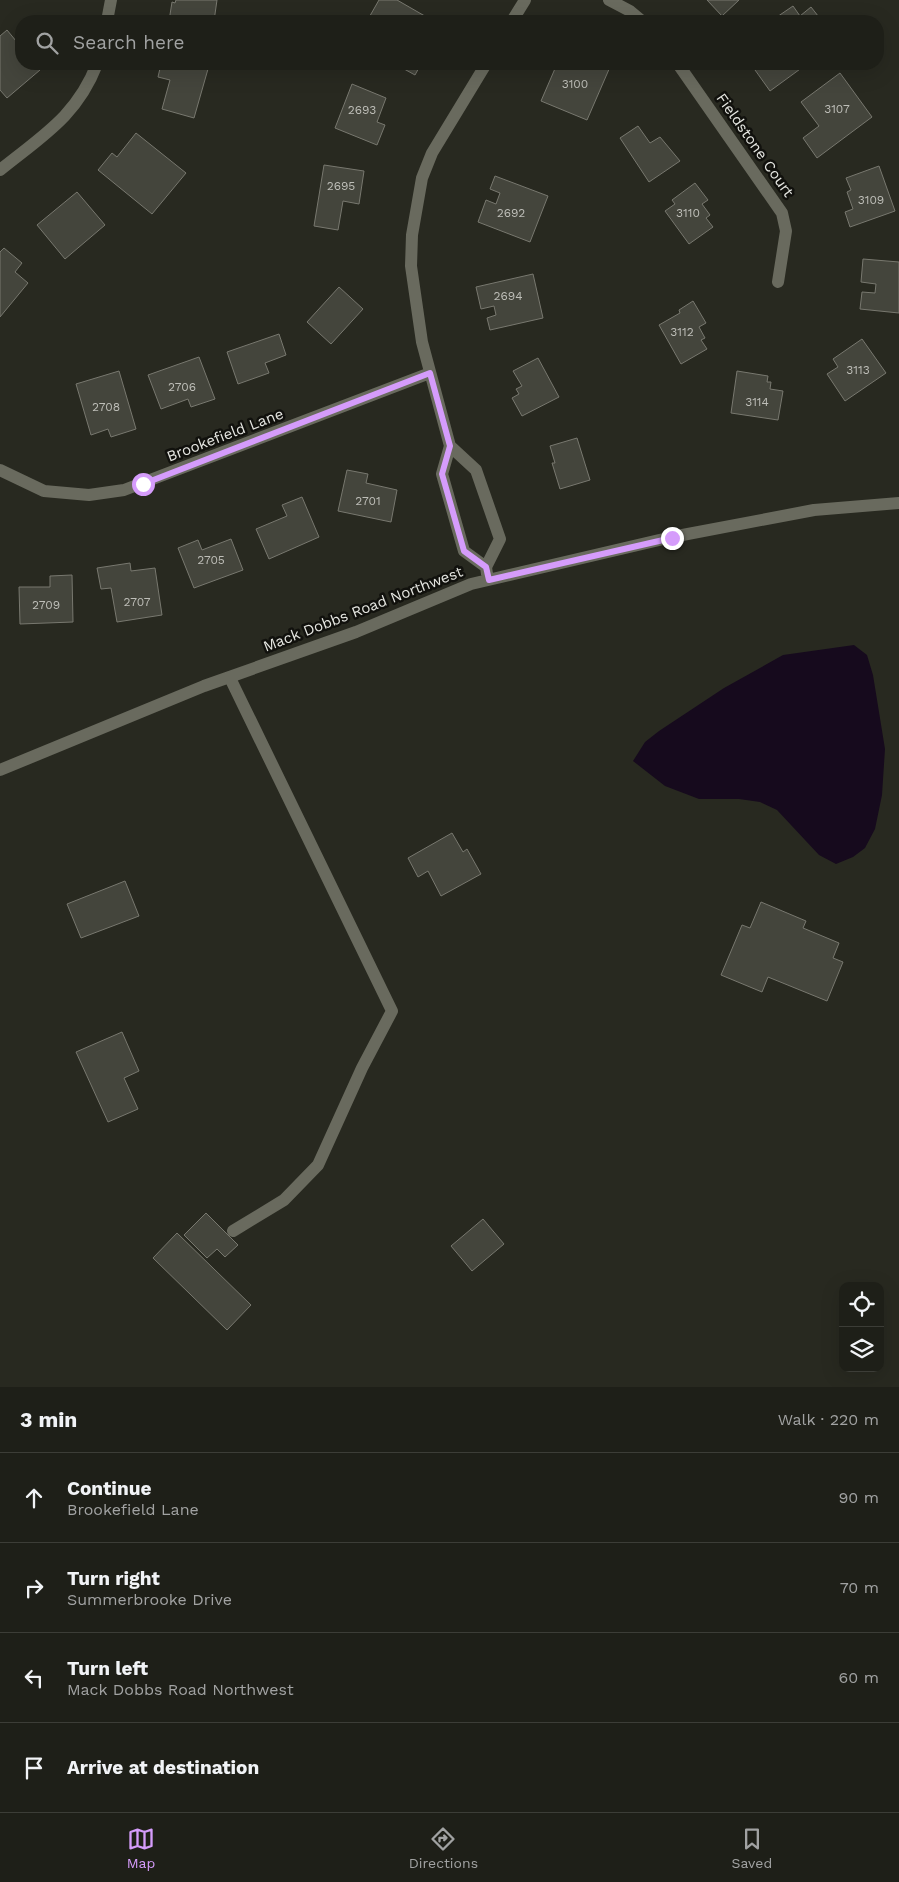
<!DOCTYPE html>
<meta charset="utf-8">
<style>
:root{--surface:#1e1f18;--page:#262721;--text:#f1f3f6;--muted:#a1a2a2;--line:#3c3d37;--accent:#d59cfb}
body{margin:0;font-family:"Work Sans",sans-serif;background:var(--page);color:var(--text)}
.controls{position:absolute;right:15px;bottom:15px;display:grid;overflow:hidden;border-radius:10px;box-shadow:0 5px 20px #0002}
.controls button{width:45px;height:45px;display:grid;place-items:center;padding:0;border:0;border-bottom:1px solid var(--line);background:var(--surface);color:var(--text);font:25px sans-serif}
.stop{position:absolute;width:15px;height:15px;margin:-11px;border:4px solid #d59cfb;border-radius:50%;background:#fff}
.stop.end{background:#d59cfb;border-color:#fff;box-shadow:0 1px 5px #0008}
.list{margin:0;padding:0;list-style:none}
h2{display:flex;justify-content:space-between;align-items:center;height:65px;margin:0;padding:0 20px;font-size:21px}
h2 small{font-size:16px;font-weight:400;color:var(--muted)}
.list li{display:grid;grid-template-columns:32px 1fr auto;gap:15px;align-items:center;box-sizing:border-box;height:90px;padding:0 20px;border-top:1px solid var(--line)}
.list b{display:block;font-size:19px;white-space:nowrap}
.list p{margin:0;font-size:16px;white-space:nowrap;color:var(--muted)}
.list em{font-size:16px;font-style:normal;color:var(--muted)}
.icon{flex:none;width:28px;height:28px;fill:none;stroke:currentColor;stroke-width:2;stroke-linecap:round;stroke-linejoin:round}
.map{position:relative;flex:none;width:899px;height:1387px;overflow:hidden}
.search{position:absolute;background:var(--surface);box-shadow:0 5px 20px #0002;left:15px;right:15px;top:15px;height:55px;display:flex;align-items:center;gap:12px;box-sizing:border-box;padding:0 18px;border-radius:20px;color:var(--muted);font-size:19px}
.sheet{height:425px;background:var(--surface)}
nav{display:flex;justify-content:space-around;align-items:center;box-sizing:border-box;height:70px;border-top:1px solid var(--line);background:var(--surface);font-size:14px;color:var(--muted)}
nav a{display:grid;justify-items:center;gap:2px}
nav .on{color:var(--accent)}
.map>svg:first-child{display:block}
</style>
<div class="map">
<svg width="899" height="1387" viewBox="0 0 899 1387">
<rect width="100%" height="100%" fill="#282920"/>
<path fill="#160a1d" d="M854,645L867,655L873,675L885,749L882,795L875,829L865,848L853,857L836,864L819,855L777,810L760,802L739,799H699L665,786L633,761L645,742L659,731L724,688L783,655Z"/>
<path fill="#44453c" stroke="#78786f" d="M176,0H217L214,21H169L172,2L175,3Z
M379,0H397L430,19L429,21H367Z
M707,0H739L722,16Z
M793,6L800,16L811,7L822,21H771Z
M7,30L21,47V64H35L40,70L7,98L0,90V36Z
M161,64H189L208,69L194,118L162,109L170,80L158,77Z
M395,64H421L415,75Z
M557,64H576L585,67L586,64H602L610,67L587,120L541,101Z
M764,64H807L770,91L755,70Z
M840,73L872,117L817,158L803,138L819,126L801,102Z
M352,84L386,98L377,122L385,125L377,145L335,128Z
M638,126L650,143L660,137L680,161L649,182L620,138Z
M136,133L186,173L152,214L98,170L112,153L117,157Z
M324,165L364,171L359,204L343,201L338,230L314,226Z
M879,166L895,211L850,227L845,212L853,209L847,192L851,190L846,178Z
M495,176L548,196L530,242L478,222L486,200L496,204L500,193L490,189Z
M695,183L708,200L702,204L710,215L706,218L713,227L689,244L665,211L675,204L672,200Z
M77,192L105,225L65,259L37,225Z
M4,248L22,263L15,272L28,283L0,317V252Z
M863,259L899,262V313L860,309L862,292L875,293L876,284L861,282Z
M533,274L543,318L490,330L487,318L496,315L494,306L481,309L476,287Z
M339,287L363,309L331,344L307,322Z
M693,301L706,323L699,327L705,338L701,340L707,349L681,364L659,325L680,313L679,310Z
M279,334L286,355L265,363L269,373L238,384L227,352Z
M862,339L886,373L845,401L827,374L838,367L833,359Z
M199,357L215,399L191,407L188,399L161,409L148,375Z
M538,358L559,397L522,416L512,398L519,394L516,389L522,386L513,371Z
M119,371L136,429L111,437L108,429L91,435L76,384Z
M737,371L768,376L767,382H771L770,389L783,391L778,420L731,413Z
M577,438L590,480L560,489L552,463H555L550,446Z
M347,470L368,474L366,483L397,490L391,522L338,511Z
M302,497L319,537L269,559L256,529L287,516L282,505Z
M231,539L243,570L194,588L178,548L198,540L202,550Z
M130,563L131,571L155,568L162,615L117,622L111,588L101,589L97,568Z
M72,575L73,622L20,624L19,587H50V576Z
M452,833L463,852L467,849L481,874L441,896L428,871L418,877L408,858Z
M125,881L139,916L81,938L67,904Z
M761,902L806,921L803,928L839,943L833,958L843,962L827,1001L768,977L762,992L721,975L742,925L750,928Z
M122,1032L139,1071L124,1078L138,1109L108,1122L76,1052Z
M206,1213L238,1245L225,1257L217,1249L207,1258L184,1235Z
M483,1219L504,1244L472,1271L451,1246Z
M177,1233L251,1305L227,1330L153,1258Z"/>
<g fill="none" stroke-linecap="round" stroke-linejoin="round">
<path stroke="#696a5e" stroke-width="12" d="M609,0L630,11L642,21
M107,21L111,0
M512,21L525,0
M486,64L432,153L422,178L412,235L411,266L422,342L450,446L442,474L464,551L486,567
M678,64L782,213L786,231L778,282
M0,170C42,136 77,116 97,64
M450,446L476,470L500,539L486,567L487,574
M0,470L44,491L89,495L124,490L430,373
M230,678L392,1011L362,1068L318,1165L284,1200L233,1231
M0,770L204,686L356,632L471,584L672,537L814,510L899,503"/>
</g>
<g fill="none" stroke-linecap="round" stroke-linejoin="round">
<path stroke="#d59cfb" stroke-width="6" d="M143,484L430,373L450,446L442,474L464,551L486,567L489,580L672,538"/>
</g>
<g text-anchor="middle" stroke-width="5" stroke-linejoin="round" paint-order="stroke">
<g font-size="12" fill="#bebeb8">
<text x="575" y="88">3100</text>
<text x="837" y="113">3107</text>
<text x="362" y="114">2693</text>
<text x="341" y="190">2695</text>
<text x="871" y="204">3109</text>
<text x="511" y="217">2692</text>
<text x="688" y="217">3110</text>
<text x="508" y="300">2694</text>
<text x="682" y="336">3112</text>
<text x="858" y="374">3113</text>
<text x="182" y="391">2706</text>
<text x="757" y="406">3114</text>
<text x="106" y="411">2708</text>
<text x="368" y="505">2701</text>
<text x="211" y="564">2705</text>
<text x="137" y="606">2707</text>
<text x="46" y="609">2709</text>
</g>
<g font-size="15" fill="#e6e7e2" stroke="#11110d">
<text transform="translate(755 145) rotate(55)" y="5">Fieldstone Court</text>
<text transform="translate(225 435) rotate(-21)" y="5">Brookefield Lane</text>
<text transform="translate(363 609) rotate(-21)" y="5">Mack Dobbs Road Northwest</text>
</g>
</g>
</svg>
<div class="controls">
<button><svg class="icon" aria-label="locate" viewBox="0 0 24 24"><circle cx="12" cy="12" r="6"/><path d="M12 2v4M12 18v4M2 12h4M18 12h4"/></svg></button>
<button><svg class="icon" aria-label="layers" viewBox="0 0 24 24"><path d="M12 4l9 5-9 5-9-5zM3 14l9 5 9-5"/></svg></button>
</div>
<div class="stop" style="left:143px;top:484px"></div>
<div class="stop end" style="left:672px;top:538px"></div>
<div class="search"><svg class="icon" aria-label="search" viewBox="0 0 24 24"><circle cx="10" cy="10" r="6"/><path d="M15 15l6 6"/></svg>Search here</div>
</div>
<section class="sheet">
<h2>3 min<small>Walk · 220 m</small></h2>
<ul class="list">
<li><svg class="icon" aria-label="ahead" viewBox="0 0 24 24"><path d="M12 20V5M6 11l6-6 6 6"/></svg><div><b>Continue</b><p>Brookefield Lane</p></div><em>90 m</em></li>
<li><svg class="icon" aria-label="right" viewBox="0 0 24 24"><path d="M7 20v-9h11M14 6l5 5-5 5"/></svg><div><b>Turn right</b><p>Summerbrooke Drive</p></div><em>70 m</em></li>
<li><svg class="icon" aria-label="left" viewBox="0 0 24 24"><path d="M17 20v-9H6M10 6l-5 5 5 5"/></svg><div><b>Turn left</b><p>Mack Dobbs Road Northwest</p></div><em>60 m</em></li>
<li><svg class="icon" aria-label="arrive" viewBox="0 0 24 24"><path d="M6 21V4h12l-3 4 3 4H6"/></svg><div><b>Arrive at destination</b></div></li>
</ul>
</section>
<nav>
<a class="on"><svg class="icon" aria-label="map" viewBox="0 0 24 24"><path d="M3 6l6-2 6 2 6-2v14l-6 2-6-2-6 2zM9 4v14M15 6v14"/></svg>Map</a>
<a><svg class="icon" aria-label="directions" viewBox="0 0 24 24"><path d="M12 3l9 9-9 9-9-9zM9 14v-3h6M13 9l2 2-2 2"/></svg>Directions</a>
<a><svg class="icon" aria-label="saved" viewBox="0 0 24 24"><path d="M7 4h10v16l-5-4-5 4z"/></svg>Saved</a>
</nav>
